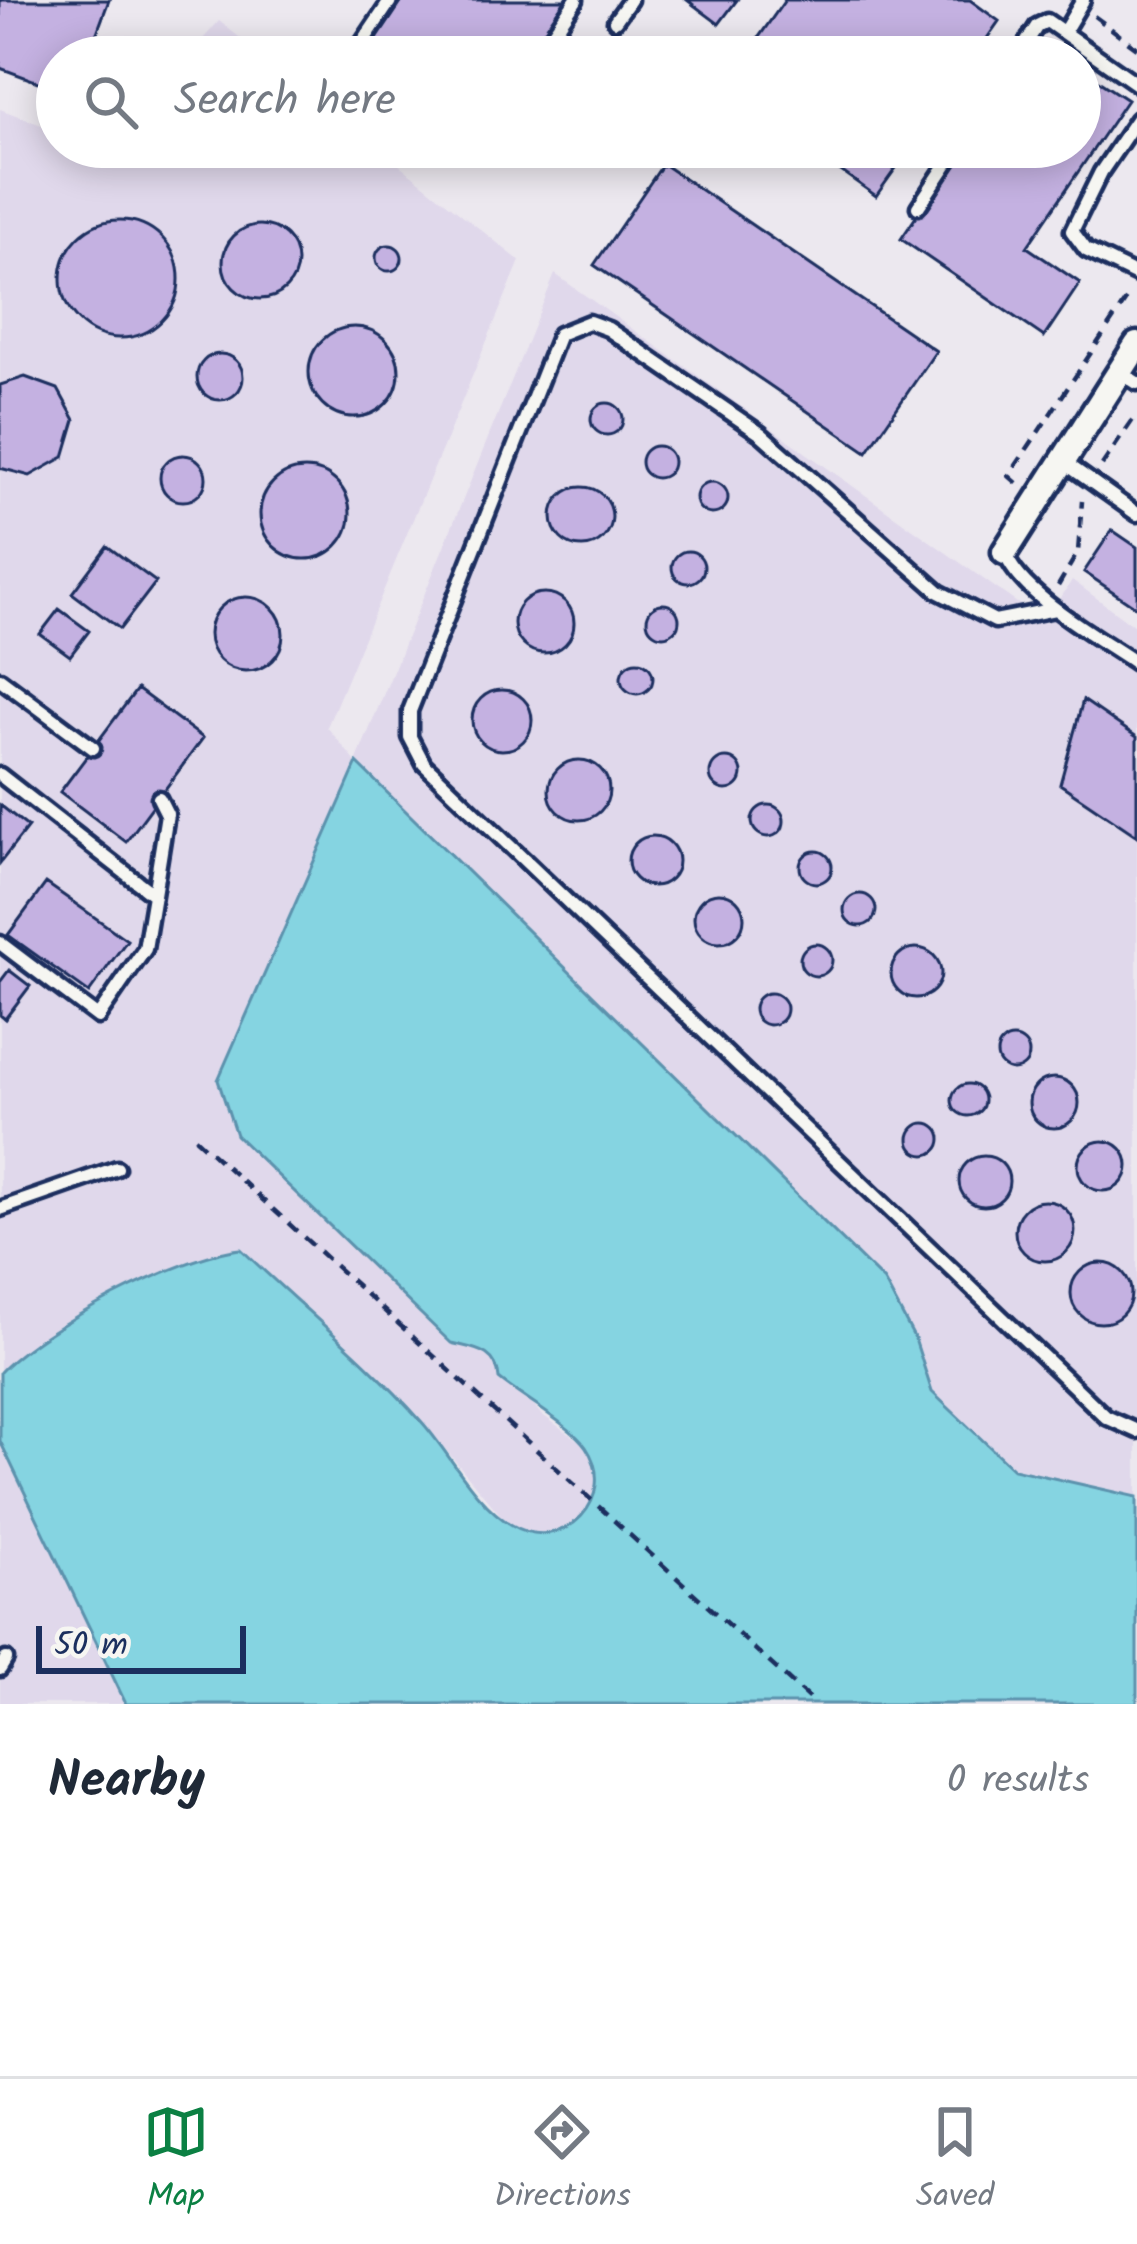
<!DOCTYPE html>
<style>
:root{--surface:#fff;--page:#f2f2f3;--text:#1f2937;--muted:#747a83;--line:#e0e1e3;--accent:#0b8043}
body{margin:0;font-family:Kalam,sans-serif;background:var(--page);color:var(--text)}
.scale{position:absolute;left:36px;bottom:30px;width:210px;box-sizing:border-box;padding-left:12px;border:6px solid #1b2f5e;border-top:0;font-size:33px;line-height:42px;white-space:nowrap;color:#1b2f5e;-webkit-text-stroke:9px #f6f6f2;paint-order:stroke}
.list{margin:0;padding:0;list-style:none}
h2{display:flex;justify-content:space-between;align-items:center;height:156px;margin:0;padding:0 48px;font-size:51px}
h2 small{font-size:39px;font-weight:400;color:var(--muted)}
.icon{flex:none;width:66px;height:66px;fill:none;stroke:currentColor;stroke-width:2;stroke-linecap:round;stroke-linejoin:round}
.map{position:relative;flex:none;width:1137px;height:1704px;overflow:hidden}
.search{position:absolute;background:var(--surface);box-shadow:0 6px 30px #0003;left:36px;right:36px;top:36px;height:132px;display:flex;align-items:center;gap:30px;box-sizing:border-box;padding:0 42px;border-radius:66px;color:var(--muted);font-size:45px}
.sheet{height:372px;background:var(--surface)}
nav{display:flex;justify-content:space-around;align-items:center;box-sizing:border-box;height:168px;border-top:3px solid var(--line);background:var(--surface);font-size:33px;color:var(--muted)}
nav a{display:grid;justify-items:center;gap:6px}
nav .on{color:var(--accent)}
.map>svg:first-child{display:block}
</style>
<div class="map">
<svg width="1137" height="1704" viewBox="0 0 1137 1704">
<rect width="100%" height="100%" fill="#ece8ef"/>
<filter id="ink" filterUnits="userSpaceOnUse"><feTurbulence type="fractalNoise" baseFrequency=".00833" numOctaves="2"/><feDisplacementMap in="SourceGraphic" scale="24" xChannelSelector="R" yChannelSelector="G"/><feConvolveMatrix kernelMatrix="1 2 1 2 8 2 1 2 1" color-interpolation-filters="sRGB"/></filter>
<g filter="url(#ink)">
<path fill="#e0d8eb" d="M219,21L264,57H187Z
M0,109L57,131V147H377L520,261L327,727L356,762L555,274L1045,623L1072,580L1137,628V1497L1013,1469L932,1391L915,1339L883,1281L357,764L218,1081L236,1135L450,1343L486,1352L541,1414L585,1445L599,1473L595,1501L563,1533L535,1535L508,1524L419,1418L241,1250L210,1256L109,1299L16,1356L0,1372Z
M0,1441L126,1704H0Z"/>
<path fill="#85d4e1" stroke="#5b92ad" stroke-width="3" d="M357,763L884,1281L915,1339L932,1392L1013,1469L1137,1497V1704H126L0,1441V1372C43,1327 178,1256 241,1249C300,1306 367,1360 421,1421C449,1452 475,1504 512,1525C564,1556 620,1497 586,1447C572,1426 522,1398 499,1379C497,1350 475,1349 451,1343L236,1135L218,1080Z"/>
<path fill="#c4b1e1" stroke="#1b2f5e" stroke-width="3" d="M0,0H109L88,57H57V89L0,68Z
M403,0H567L529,57L507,51L503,57H379L369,51Z
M687,0H737L719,24Z
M785,0H970L999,21L974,57H745Z
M1036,39L1063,57H1024Z
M326,46L344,57H319Z
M1080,69L1127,100L1027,247L1080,283L1044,337L901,239L963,147H1080Z
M239,147H264L253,159Z
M807,147H911L876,196Z
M663,164L936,351L867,452L594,265Z
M61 279a59 59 0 1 1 118 0a59 59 0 1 1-118 0Z
M223 262a37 37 0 1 1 74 0a37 37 0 1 1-74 0Z
M376 258a13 13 0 1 1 26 0a13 13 0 1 1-26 0Z
M309 372a45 45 0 1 1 90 0a45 45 0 1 1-90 0Z
M197 377a23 23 0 1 1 46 0a23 23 0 1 1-46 0Z
M25,377L58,389L75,420L64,457L30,476L0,468V385Z
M591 419a16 16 0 1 1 32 0a16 16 0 1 1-32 0Z
M641 462a16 16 0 1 1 32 0a16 16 0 1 1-32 0Z
M160 478a23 23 0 1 1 46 0a23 23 0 1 1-46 0Z
M260 514a45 45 0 1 1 90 0a45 45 0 1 1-90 0Z
M696 498a16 16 0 1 1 32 0a16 16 0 1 1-32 0Z
M552 517a30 30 0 1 1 60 0a30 30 0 1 1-60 0Z
M1112,530L1137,547V608L1084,572Z
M107,546L156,582L120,629L72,593Z
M672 567a16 16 0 1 1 32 0a16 16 0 1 1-32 0Z
M514 623a30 30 0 1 1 60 0a30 30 0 1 1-60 0Z
M209 634a37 37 0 1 1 74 0a37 37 0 1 1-74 0Z
M647 620a16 16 0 1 1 32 0a16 16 0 1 1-32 0Z
M59,609L89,631L70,656L40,634Z
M621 678a16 16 0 1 1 32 0a16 16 0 1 1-32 0Z
M137,689L203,738L126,842L60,792Z
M472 720a30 30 0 1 1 60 0a30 30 0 1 1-60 0Z
M1083,700L1137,737V836L1060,784Z
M710 774a16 16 0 1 1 32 0a16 16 0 1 1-32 0Z
M549 790a30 30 0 1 1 60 0a30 30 0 1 1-60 0Z
M752 821a16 16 0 1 1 32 0a16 16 0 1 1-32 0Z
M0,805L28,827L0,863Z
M628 861a25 25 0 1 1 50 0a25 25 0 1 1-50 0Z
M800 867a16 16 0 1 1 32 0a16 16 0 1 1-32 0Z
M46,883L127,940L89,993L8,935Z
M694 918a25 25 0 1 1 50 0a25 25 0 1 1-50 0Z
M844 910a16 16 0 1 1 32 0a16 16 0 1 1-32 0Z
M800 960a16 16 0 1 1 32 0a16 16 0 1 1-32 0Z
M891 973a25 25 0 1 1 50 0a25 25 0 1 1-50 0Z
M9,970L30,986L5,1019L0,1015V982Z
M754 1009a16 16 0 1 1 32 0a16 16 0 1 1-32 0Z
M997 1054a16 16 0 1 1 32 0a16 16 0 1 1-32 0Z
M1029 1103a25 25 0 1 1 50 0a25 25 0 1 1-50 0Z
M952 1100a16 16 0 1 1 32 0a16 16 0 1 1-32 0Z
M909 1139a16 16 0 1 1 32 0a16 16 0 1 1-32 0Z
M1078 1166a25 25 0 1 1 50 0a25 25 0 1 1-50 0Z
M959 1181a25 25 0 1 1 50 0a25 25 0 1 1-50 0Z
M1015 1231a30 30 0 1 1 60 0a30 30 0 1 1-60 0Z
M1071 1293a30 30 0 1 1 60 0a30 30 0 1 1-60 0Z"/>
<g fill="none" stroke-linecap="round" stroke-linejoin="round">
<defs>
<path id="lane" d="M615,21L630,0
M1064,32L1083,0
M364,57L360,46L391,0
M537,57L576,0
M1017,57L1037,26L1047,21L1137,84
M1137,119L1101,172L1072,231L1086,250L1137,275
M918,207L958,147
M1120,372L1137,383
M1061,460L1137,514
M1005,553C1020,595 1100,638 1137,664
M1055,609L995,621L939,592L761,434L608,329L589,322L559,334L410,711V737L424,764L1106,1417L1137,1431
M0,679L93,748
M0,775L154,895L145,949L98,1017L0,943
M154,895L167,814L159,798
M0,1209L117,1168
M0,1669L6,1659"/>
<path id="street" d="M1005,552L1137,345"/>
</defs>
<use href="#lane" stroke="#1b2f5e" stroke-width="21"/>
<use href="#street" stroke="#1b2f5e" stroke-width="33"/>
<path stroke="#1b2f5e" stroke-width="4.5" stroke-dasharray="12 9" stroke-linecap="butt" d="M1094,16L1137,48
M1102,465L1137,414
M1017,483L1009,476L1130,294
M1058,586L1078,552L1082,501
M195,1138L815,1704"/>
<use href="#lane" stroke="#f6f6f2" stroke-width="12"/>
<use href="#street" stroke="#f6f6f2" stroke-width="24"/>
</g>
</g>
</svg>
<div class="scale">50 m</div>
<div class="search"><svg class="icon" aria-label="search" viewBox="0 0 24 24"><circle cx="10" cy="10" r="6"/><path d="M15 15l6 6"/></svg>Search here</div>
</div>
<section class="sheet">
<h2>Nearby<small>0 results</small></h2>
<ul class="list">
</ul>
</section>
<nav>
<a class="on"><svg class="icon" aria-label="map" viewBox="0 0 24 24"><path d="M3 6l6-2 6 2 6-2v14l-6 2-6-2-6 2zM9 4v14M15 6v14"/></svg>Map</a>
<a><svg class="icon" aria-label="directions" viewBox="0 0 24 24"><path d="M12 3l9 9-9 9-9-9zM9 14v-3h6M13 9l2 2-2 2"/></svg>Directions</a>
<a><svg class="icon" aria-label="saved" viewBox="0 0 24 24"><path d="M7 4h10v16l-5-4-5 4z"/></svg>Saved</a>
</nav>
